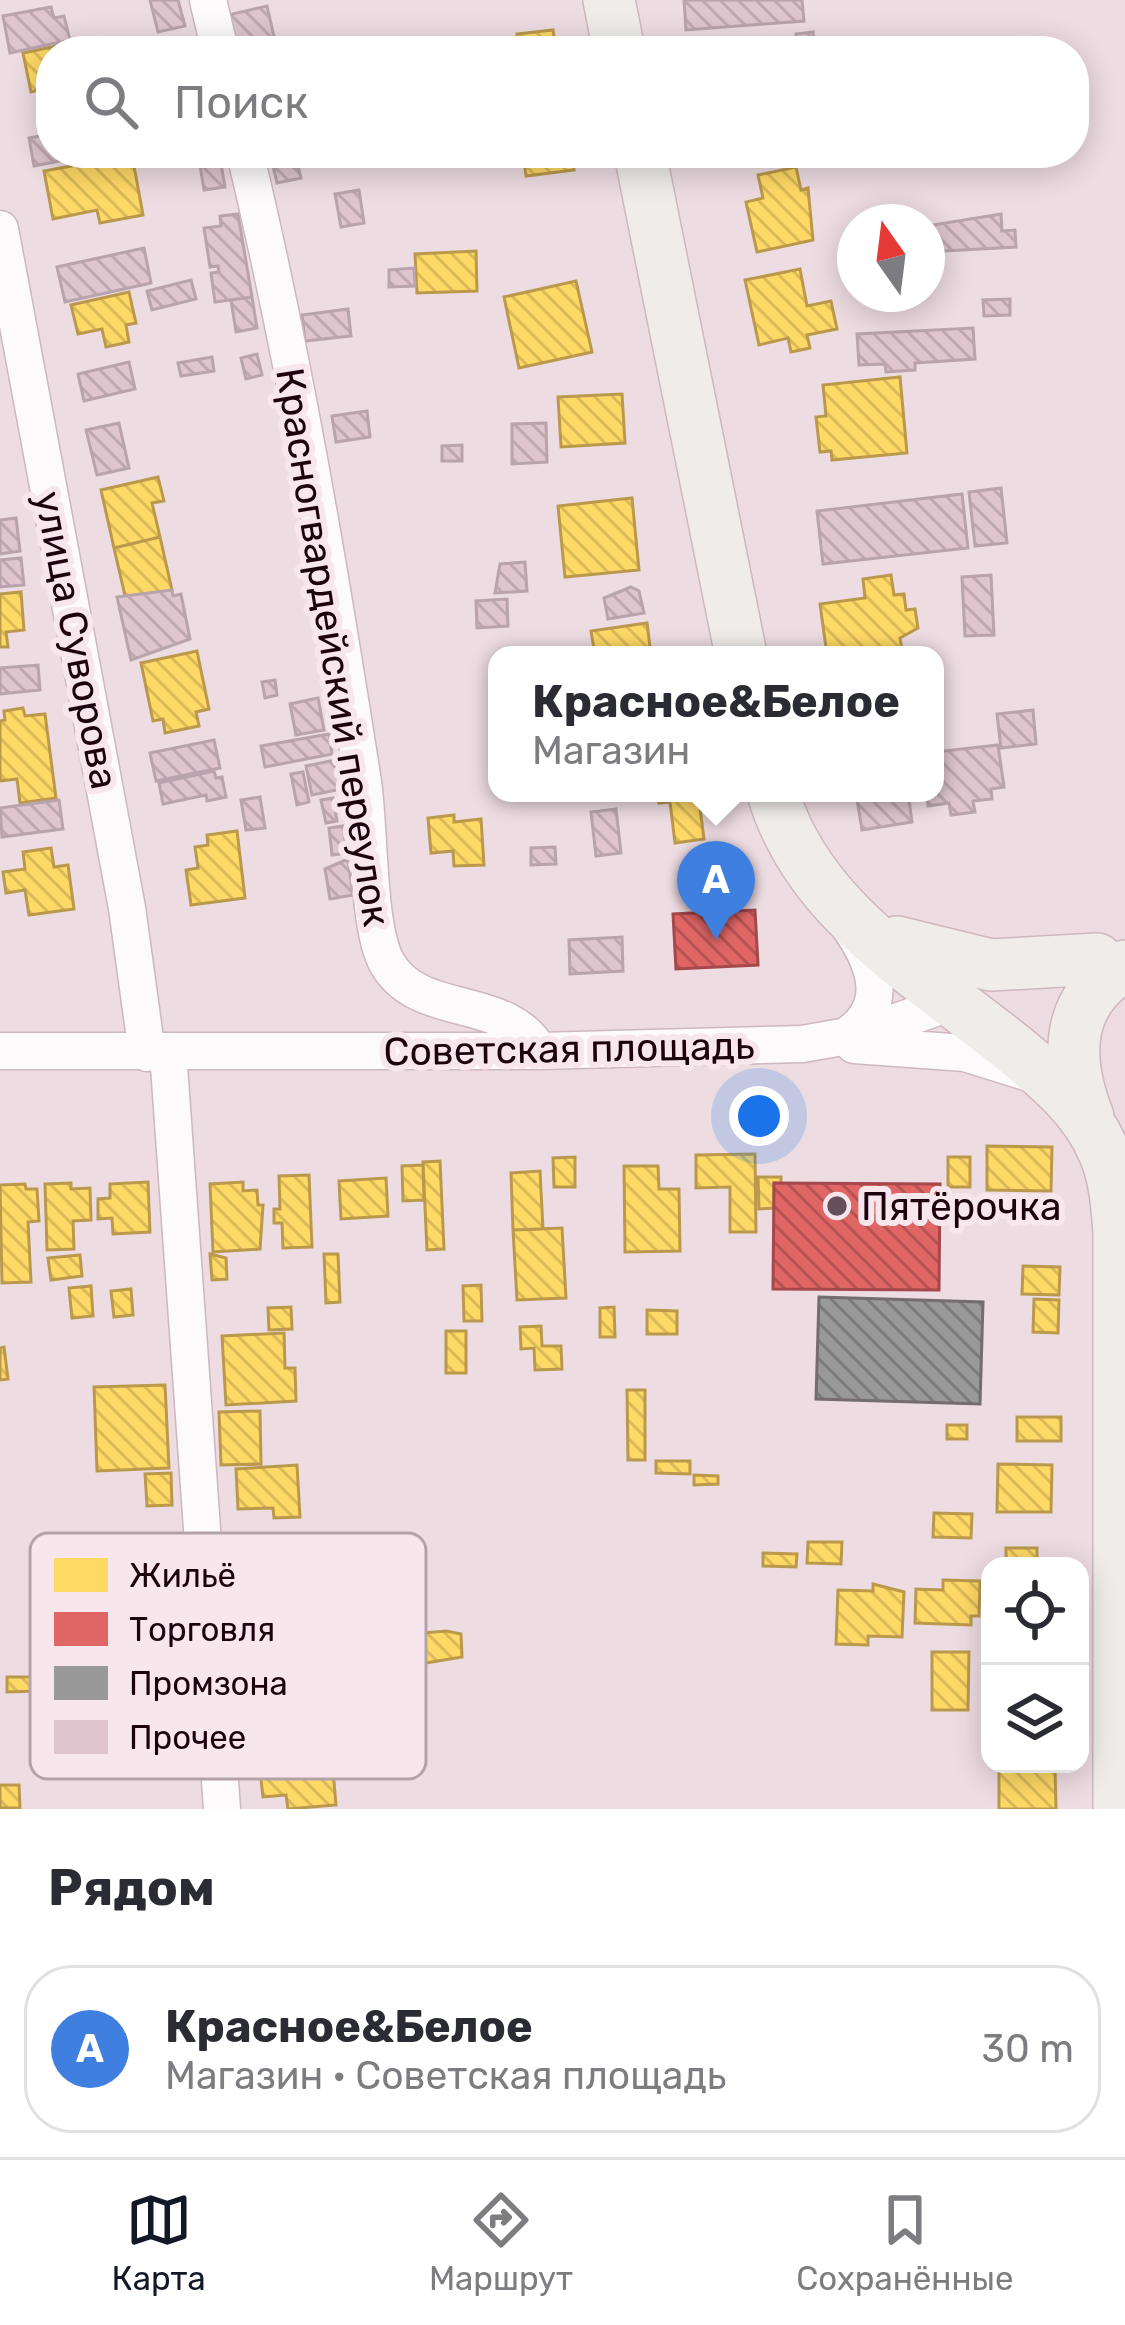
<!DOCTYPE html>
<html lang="ru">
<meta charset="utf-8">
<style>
:root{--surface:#fff;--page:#f7f7f7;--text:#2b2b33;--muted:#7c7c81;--line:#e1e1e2;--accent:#111827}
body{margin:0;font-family:Rubik,sans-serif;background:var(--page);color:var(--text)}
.controls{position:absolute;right:36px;bottom:36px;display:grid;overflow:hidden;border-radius:24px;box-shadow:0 6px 30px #0003}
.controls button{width:108px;height:108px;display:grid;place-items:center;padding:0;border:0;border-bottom:3px solid var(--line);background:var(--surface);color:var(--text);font:60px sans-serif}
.compass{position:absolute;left:837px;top:204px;width:108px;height:108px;border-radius:50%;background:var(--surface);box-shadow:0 6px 30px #0003;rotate:346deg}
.you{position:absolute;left:759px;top:1116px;width:42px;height:42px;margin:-30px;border:9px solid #fff;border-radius:50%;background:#1a73e8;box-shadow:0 0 0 18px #1a73e833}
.badge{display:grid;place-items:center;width:78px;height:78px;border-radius:50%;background:var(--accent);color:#fff;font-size:39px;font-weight:700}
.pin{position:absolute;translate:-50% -99px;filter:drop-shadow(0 3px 6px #0008)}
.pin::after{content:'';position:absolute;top:63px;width:42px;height:36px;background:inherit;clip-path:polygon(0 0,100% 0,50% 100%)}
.popup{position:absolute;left:488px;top:646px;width:456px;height:156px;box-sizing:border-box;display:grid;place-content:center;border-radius:24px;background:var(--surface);filter:drop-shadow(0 3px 9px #0005);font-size:39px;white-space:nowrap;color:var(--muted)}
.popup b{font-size:45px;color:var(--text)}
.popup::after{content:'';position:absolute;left:50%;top:100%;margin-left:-24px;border:24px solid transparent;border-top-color:var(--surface)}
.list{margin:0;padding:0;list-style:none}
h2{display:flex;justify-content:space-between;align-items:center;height:156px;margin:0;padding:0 48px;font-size:51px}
h2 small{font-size:39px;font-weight:400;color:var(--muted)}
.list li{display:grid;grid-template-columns:78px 1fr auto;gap:36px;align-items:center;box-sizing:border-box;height:168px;margin:0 24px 24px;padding:0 24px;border:3px solid var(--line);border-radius:48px}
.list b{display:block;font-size:45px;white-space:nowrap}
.list p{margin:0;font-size:39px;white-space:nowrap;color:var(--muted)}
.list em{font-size:39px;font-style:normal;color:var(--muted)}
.icon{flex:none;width:66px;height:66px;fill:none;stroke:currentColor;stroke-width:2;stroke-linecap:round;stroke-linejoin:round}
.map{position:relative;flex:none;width:1125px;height:1809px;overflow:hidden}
.search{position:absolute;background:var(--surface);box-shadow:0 6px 30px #0003;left:36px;right:36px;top:36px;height:132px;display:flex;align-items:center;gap:30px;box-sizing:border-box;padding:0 42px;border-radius:48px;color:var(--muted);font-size:45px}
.sheet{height:348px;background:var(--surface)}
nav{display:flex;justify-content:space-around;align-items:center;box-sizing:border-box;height:168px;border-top:3px solid var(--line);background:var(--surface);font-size:33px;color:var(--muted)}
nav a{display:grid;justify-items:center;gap:6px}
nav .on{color:var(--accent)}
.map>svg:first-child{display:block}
</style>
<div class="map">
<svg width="1125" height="1809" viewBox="0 0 1125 1809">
<defs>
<pattern id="homes-back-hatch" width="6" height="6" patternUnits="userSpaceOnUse" patternTransform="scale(3)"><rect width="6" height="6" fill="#ffd966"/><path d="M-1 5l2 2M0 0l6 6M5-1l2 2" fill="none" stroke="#dab957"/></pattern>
<pattern id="shops-back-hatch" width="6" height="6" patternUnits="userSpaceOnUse" patternTransform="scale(3)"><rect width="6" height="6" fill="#e06666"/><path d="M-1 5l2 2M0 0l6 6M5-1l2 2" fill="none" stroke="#b55252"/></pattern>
<pattern id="industry-back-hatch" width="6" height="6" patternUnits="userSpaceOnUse" patternTransform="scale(3)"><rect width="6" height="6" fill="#999"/><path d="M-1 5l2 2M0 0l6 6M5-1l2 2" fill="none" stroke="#7c7b7b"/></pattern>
<pattern id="building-back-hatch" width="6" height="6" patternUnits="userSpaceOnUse" patternTransform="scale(3)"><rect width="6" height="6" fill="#dec5ce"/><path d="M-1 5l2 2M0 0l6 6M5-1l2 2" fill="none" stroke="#bea8b0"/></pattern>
</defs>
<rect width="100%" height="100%" fill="#eddce2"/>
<path fill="url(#homes-back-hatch)" stroke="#bb994c" stroke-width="3" d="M553,30L556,51H519L517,34Z
M90,39L93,51H51L48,109L44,89L31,92L23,53Z
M749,40L751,51H698V49Z
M523,153H572L574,170L526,176Z
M132,155L143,215L100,223L97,210L53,219L44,171Z
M796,167L801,190L808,188L813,240L757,252L746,202L763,198L758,175Z
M476,251L477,291L417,293L415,254Z
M800,269L807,306L831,301L837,329L807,335L810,348L791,352L788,338L759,345L745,280Z
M576,281L592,352L519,368L504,297Z
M129,292L136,323L126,325L129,342L106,347L102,329L78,334L71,305Z
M900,377L907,453L832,460L831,451L820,452L816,417L826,416L823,385Z
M622,394L625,443L561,447L558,397Z
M158,477L164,501L152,503L160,537L114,548L101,490Z
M632,498L639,570L565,577L558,506Z
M160,537L172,590L126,600L114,548Z
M891,575L894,595L904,594L906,610L915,609L918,628L900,638L903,655H865V650L827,655L820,604L865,598L863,579Z
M21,592L24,630L6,632L8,647H0V594Z
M647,623L651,655H595L591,631Z
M197,651L209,709L196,712L199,726L165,733L163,719L153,721L141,663Z
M23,708L25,716L45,714L56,798L20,803L17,779L0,781V721L5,720L4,711Z
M658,793H698L704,839L675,843L670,802L659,803Z
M454,815V822L481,819L484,865L454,866L453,851L431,853L428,818Z
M237,831L245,898L191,905L186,870L198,868L195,847L208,845L207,835Z
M51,848L54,867L68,865L74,909L29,915L25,890L6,893L3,872L25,869L23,852Z
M987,1146L1052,1147L1051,1191L987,1190Z
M755,1154L756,1232H730V1187L696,1188V1155Z
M575,1157V1187H554L553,1158Z
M948,1157H970V1187H948Z
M440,1161L444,1249L427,1250L423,1162Z
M423,1165L424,1200L403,1201L402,1166Z
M624,1166H658L659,1189H679L680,1251L625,1252Z
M540,1171L543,1229L513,1230L511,1173Z
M309,1175L312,1247L283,1248L282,1223H274V1209H280L279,1176Z
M758,1177H781V1183H774V1208L759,1209Z
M386,1178L388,1216L341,1219L339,1181Z
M148,1182L150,1232L113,1234L112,1218L98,1219V1199L110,1198V1184Z
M243,1182V1191L257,1190L258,1205H263L260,1249L213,1252L210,1184Z
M71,1183V1189L90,1188L91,1220L73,1221L74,1249L47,1250L45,1184Z
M25,1184L26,1189H37L39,1221L28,1222L31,1282L2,1283L0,1185Z
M562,1228L566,1298L517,1300L513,1230Z
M210,1254L226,1258L227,1279L212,1280Z
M324,1254H338L340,1302L326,1303Z
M80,1255L82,1276L51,1280L48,1258Z
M1023,1266L1060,1267L1059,1295L1022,1294Z
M481,1285L482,1321H464L463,1286Z
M91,1286L93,1316L72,1318L69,1288Z
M131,1289L133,1315L114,1317L111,1291Z
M1034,1299L1059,1300L1058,1333L1033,1332Z
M291,1307L292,1329L269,1330L268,1308Z
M614,1307L615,1337H600V1308Z
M647,1310L677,1311V1334H647Z
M541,1326L542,1346H561L562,1369L535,1370L534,1348L521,1349L520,1327Z
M446,1331H466V1373H446Z
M284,1333L285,1368H295L296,1401L226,1405L222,1336Z
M4,1347L8,1379L0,1380V1348Z
M165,1385L169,1468L97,1471L94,1387Z
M627,1390H645V1460H628Z
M260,1411L261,1464L221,1465L219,1412Z
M1017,1417H1061V1441H1017Z
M947,1425H967V1439H947Z
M656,1461H690V1474L656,1473Z
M998,1464L1052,1465L1051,1512H997Z
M297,1465L300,1517L274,1518L273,1508L238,1509L236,1469Z
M171,1473L172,1505L147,1506L145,1474Z
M694,1475L718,1476V1484L694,1485Z
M934,1513L972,1514L971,1538L933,1537Z
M808,1542H842L841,1564L807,1563Z
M1006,1548H1037V1563L1053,1566H1006Z
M763,1553L797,1554L796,1567L763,1566Z
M943,1580L980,1581L979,1616H971V1625L915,1623L916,1589L943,1590Z
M873,1584L904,1592L902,1637L868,1636V1645L836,1644L838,1590L873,1591Z
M79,1589V1609L47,1610V1590Z
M170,1597L171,1634H160V1648L135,1649L133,1598Z
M446,1631L461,1634L462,1657L414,1665L411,1634Z
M384,1637L388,1691L346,1694L345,1683L314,1684L311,1642Z
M932,1652H969L968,1710H932Z
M155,1660H174V1677H156Z
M7,1677H36L37,1691L7,1692Z
M84,1677V1702L47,1703L46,1678Z
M175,1679L176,1704H149V1712L127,1713L126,1681Z
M377,1698L379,1721L312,1726L311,1703Z
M141,1717L143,1735L153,1734L156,1762L112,1767L107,1721Z
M40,1720H66V1734L41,1735Z
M309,1758L311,1773L333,1771L336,1805L288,1809L286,1795L263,1797L259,1762Z
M1055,1767L1056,1809H999V1768Z
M0,1785H19L20,1808H0Z"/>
<path fill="url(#shops-back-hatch)" stroke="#a5484c" stroke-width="3" d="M755,910L758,965L676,969L673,914Z
M774,1183L940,1184L939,1290L773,1289Z"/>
<path fill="url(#industry-back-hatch)" stroke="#746c6f" stroke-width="3" d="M819,1297L983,1302L980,1404L816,1399Z"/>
<path fill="url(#building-back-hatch)" stroke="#b9a3ac" stroke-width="3" d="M150,0H178L185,26L158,32Z
M684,0H802L804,21L686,30Z
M267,6L275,41L236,49L228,15Z
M51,7L54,18L64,16L70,40L10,53L3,16Z
M813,32L815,51H798L796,34Z
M51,134V153L85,156L34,166L29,138Z
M198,153H219L225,187L204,190Z
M270,153H295L301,178L277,183Z
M359,190L364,223L341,227L335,194Z
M238,214L252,297L215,302L211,273L219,272L218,266L210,267L204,228L221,226L220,216Z
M1001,214L1002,231L1015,230L1016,247L927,252V226Z
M144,248L151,283L65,302L57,267Z
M414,268L415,286L389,287V270Z
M191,280L196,299L152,310L147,291Z
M252,297L257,328L236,332L231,300Z
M1010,299V315L984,316L983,300Z
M348,309L351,336L305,341L302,315Z
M973,328L975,359L915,363V370L886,372L885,364L859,365L857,334Z
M257,354L262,375L246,379L241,358Z
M212,357L214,371L181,376L178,363Z
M129,362L135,389L84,401L78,374Z
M367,411L370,437L336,442L332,416Z
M119,423L129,468L97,475L86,430Z
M546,423L547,462L512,464V424Z
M462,445V461H442V446Z
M1001,488L1007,543L975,546L969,492Z
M962,494L968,548L823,564L817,511Z
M16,518L20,551L0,554V520Z
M21,558L24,585L0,587V560Z
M525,562L527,591L495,593L500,564Z
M991,575L994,635L965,636L962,577Z
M631,587L639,591L644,613L608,619L604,598Z
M172,590L173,596L181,594L190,639L131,660L117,597Z
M507,599L508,626L477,628L476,601Z
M38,665L40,690L0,694V668Z
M275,680L277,695L265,698L262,682Z
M318,698L324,730L296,735L290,704Z
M1033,710L1036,744L1001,748L997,714Z
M329,734L332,754L265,767L261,746Z
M214,740L220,768L156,781L150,753Z
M998,745L1004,787L991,789L992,799L973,801L975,812L951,815L949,803L928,806L927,796L920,797L935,793V752Z
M335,760L341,789L312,795L306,766Z
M214,771L216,778L222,777L226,797L207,801L206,795L163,804L159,783Z
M303,772L309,802L297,805L291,774Z
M856,793H908L912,822L862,830Z
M260,797L265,828L246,830L241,800Z
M333,798L337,821L326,823L321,800Z
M59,800L63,829L2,837L0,808Z
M616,809L621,853L596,856L591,812Z
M343,826L347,853L332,855L329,828Z
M555,847L556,864L531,865V848Z
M348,859L353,895L330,899L325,869Z
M622,937L623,971L570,974L569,940Z"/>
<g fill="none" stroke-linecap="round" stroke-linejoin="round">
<defs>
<path id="street" d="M208,0L220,51
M245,153C295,361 330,571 363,782C370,827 367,928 387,963C419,1020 507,993 539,1051
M0,229L127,908L147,1053
M846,1036C890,1008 876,966 851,929
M854,1045L965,1053L1029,1073
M0,1051H539L802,1044L865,1033L955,1001
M168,1052L222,1809"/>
<path id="secondary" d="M609,0L619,51
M640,153L741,655
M773,793C808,912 923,975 1014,1049C1049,1078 1086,1108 1104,1152C1115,1177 1117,1205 1119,1233V1809
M897,942L991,965L1097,959
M1088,1117C1065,1058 1065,1000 1125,966"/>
</defs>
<use href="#street" stroke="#ceb7bf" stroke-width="39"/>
<use href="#secondary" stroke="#ceb7bf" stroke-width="54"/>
<use href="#street" stroke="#fcfafb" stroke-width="36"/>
<use href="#secondary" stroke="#efecea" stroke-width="51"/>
</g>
<circle fill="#654f58" stroke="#f7e6ec" stroke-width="4.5" cx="837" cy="1206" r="12"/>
<g text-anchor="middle" stroke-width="12" stroke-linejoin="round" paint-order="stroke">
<g font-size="39" fill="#1c030e" stroke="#f7e6ec">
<text transform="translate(77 640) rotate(79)" y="14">улица Суворова</text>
<text transform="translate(334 647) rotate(81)" y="14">Красногвардейский переулок</text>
<text transform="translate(569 1048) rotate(-1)" y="14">Советская площадь</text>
</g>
<g font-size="39" fill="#1c030e" stroke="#f7e6ec" text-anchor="start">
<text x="861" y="1220">Пятёрочка</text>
</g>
</g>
<rect x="30" y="1533" width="396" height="246" rx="18" fill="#f7e6ec" stroke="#b5a2a9" stroke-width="3"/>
<rect x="54" y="1558" width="54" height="34" fill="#ffd966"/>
<rect x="54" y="1612" width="54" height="34" fill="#e06666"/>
<rect x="54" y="1666" width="54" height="34" fill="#999"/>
<rect x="54" y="1720" width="54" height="34" fill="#dec5ce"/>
<g font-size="33" fill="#1c030e">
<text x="129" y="1587">Жильё</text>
<text x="129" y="1641">Торговля</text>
<text x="129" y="1695">Промзона</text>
<text x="129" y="1749">Прочее</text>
</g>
</svg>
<div class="controls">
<button><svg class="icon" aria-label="locate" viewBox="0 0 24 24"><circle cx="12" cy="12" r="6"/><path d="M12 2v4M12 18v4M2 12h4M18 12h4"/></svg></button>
<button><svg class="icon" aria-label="layers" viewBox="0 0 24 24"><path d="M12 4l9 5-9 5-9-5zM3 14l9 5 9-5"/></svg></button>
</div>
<svg class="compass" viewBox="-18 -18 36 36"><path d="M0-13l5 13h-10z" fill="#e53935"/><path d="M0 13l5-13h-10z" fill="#7c7c81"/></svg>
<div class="you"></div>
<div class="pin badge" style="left:716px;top:940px;background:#3f7fe0">A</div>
<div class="popup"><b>Красное&amp;Белое</b>Магазин</div>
<div class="search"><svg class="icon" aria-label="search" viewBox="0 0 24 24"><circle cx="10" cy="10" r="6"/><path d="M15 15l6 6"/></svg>Поиск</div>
</div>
<section class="sheet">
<h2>Рядом<small></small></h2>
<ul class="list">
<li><span class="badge" style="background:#3f7fe0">A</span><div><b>Красное&amp;Белое</b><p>Магазин · Советская площадь</p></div><em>30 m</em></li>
</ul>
</section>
<nav>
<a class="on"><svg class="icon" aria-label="map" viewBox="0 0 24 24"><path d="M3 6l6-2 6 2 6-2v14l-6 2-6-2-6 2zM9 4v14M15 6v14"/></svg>Карта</a>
<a><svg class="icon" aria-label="directions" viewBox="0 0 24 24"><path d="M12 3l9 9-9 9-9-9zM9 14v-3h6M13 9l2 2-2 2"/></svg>Маршрут</a>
<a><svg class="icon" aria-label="saved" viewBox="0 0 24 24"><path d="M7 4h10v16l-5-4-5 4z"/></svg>Сохранённые</a>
</nav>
